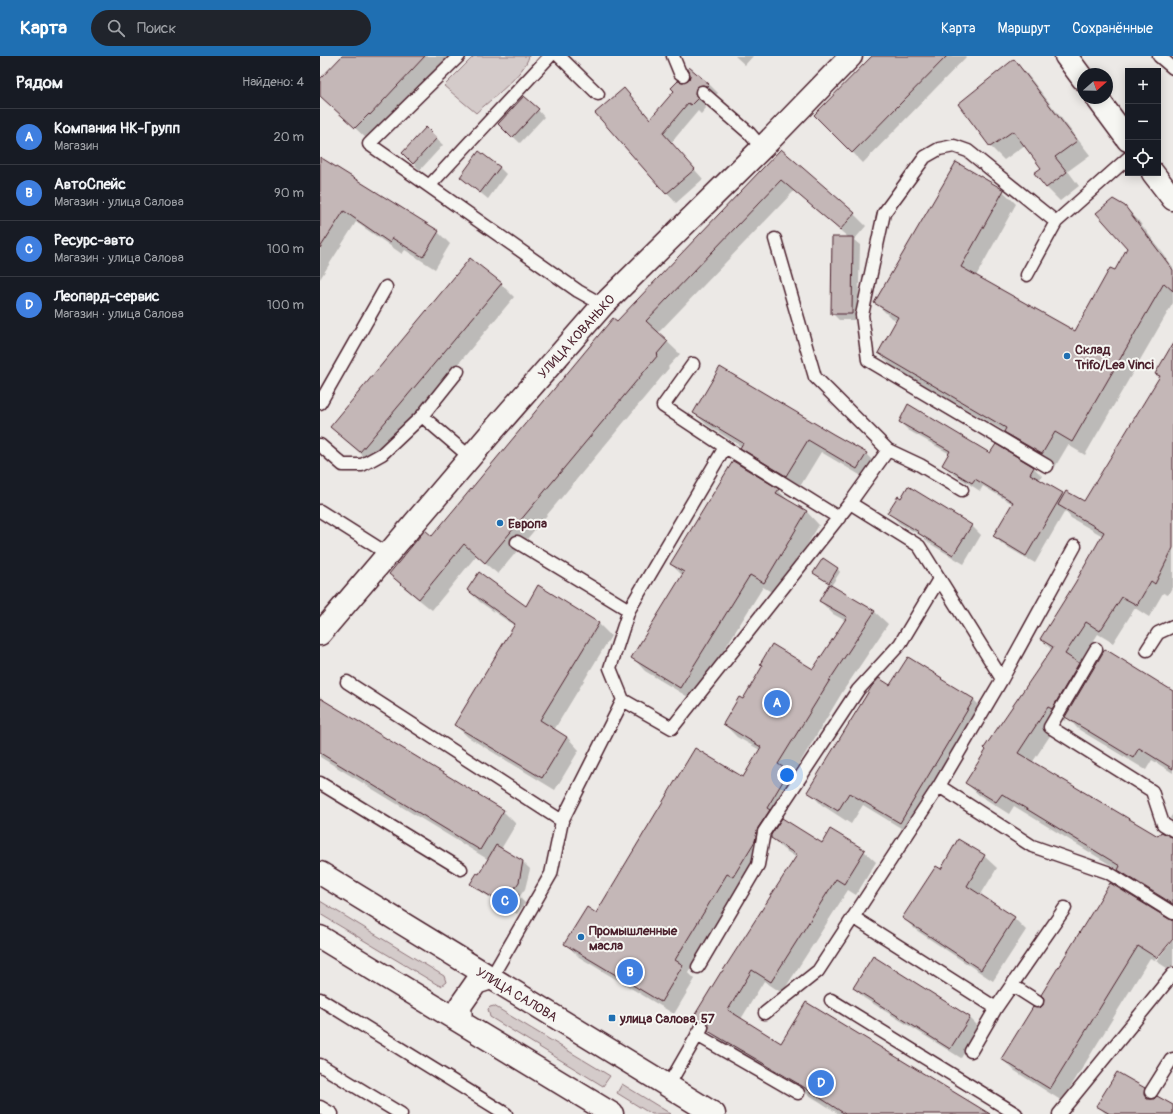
<!DOCTYPE html>
<html lang="ru">
<meta charset="utf-8">
<style>
:root{--surface:#171b24;--page:#20242c;--text:#f1f3f6;--muted:#9ea1a6;--line:#363941;--accent:#1f6fb2}
body{margin:0;font-family:Pangolin,sans-serif;background:var(--page);color:var(--text)}
.controls{position:absolute;right:12px;top:12px;display:grid;overflow:hidden;border-radius:0px;box-shadow:0 2px 10px #0003}
.controls button{width:36px;height:36px;display:grid;place-items:center;padding:0;border:0;border-bottom:1px solid var(--line);background:var(--surface);color:var(--text);font:20px sans-serif}
.compass{position:absolute;left:757px;top:12px;width:36px;height:36px;border-radius:50%;background:var(--surface);box-shadow:0 2px 10px #0003;rotate:70deg}
.you{position:absolute;left:467px;top:719px;width:14px;height:14px;margin:-10px;border:3px solid #fff;border-radius:50%;background:#1a73e8;box-shadow:0 0 0 6px #1a73e833}
.badge{display:grid;place-items:center;width:26px;height:26px;border-radius:50%;background:var(--accent);color:#fff;font-size:13px;font-weight:700}
.pin{position:absolute;translate:-50% -50%;border:2px solid #fff;box-shadow:0 1px 4px #0006}
.list{margin:0;padding:0;list-style:none}
h2{display:flex;justify-content:space-between;align-items:center;height:52px;margin:0;padding:0 16px;font-size:17px}
h2 small{font-size:13px;font-weight:400;color:var(--muted)}
.list li{display:grid;grid-template-columns:26px 1fr auto;gap:12px;align-items:center;box-sizing:border-box;height:56px;padding:0 16px;border-top:1px solid var(--line)}
.list b{display:block;font-size:15px;white-space:nowrap}
.list p{margin:0;font-size:13px;white-space:nowrap;color:var(--muted)}
.list em{font-size:13px;font-style:normal;color:var(--muted)}
.icon{flex:none;width:22px;height:22px;fill:none;stroke:currentColor;stroke-width:2;stroke-linecap:round;stroke-linejoin:round}
.map{position:relative;flex:none;width:853px;height:1058px;overflow:hidden}
header{display:flex;align-items:center;gap:24px;box-sizing:border-box;height:56px;padding:0 20px;background:var(--accent);color:#fff}
header strong{font-size:19px}
nav{display:flex;gap:22px;margin-inline-start:auto;font-size:14px}
.search{width:280px;height:36px;background:var(--page);display:flex;align-items:center;gap:10px;box-sizing:border-box;padding:0 14px;border-radius:22px;color:var(--muted);font-size:15px}
main{display:flex}
aside{flex:1;background:var(--surface)}
.map>svg:first-child{display:block}
</style>
<header>
<strong>Карта</strong>
<div class="search"><svg class="icon" aria-label="search" viewBox="0 0 24 24"><circle cx="10" cy="10" r="6"/><path d="M15 15l6 6"/></svg>Поиск</div>
<nav><a>Карта</a><a>Маршрут</a><a>Сохранённые</a></nav>
</header>
<main>
<aside>
<h2>Рядом<small>Найдено: 4</small></h2>
<ul class="list">
<li><span class="badge" style="background:#3f7fe0">A</span><div><b>Компания НК-Групп</b><p>Магазин</p></div><em>20 m</em></li>
<li><span class="badge" style="background:#3f7fe0">B</span><div><b>АвтоСпейс</b><p>Магазин · улица Салова</p></div><em>90 m</em></li>
<li><span class="badge" style="background:#3f7fe0">C</span><div><b>Ресурс-авто</b><p>Магазин · улица Салова</p></div><em>100 m</em></li>
<li><span class="badge" style="background:#3f7fe0">D</span><div><b>Леопард-сервис</b><p>Магазин · улица Салова</p></div><em>100 m</em></li>
</ul>
</aside>
<div class="map">
<svg width="853" height="1058" viewBox="0 0 853 1058">
<rect width="100%" height="100%" fill="#ece9e6"/>
<filter id="ink" filterUnits="userSpaceOnUse"><feTurbulence type="fractalNoise" baseFrequency=".025" numOctaves="2"/><feDisplacementMap in="SourceGraphic" scale="8" xChannelSelector="R" yChannelSelector="G"/><feConvolveMatrix kernelMatrix="1 2 1 2 8 2 1 2 1" color-interpolation-filters="sRGB"/></filter>
<g filter="url(#ink)">
<path fill="#d4cbca" stroke="#8f757a" d="M154,0H209C205,18 170,44 156,57L124,30Z
M0,845L124,920L126,926L121,930L118,929L0,858Z
M174,950L290,1020L283,1030L170,961L168,953L170,951Z
M302,1028L351,1058H331L297,1037Z"/>
<path fill="#0003" d="M23,0H131L49,85L0,39V25Z
M415,0H433L425,9Z
M554,0H647L543,107L496,59Z
M694,4L707,18L770,99L748,115L759,130L740,145L726,131L722,113L705,89L684,104L671,91L639,48Z
M389,28L398,37L396,39L393,37L386,40L384,48L386,52L381,58L378,55L351,87L383,123L356,147L277,57L313,43L331,64L355,35L353,32Z
M218,54L224,61L200,87L180,68Z
M106,73L123,89L100,114L83,97Z
M461,95L534,158L546,170L534,184L540,189L538,264H519L512,257L529,182L474,135L338,277L360,298L348,311L349,312L178,518L156,500L112,554L82,530L70,518L112,481L297,266Z
M0,102L118,176L130,188L115,213L85,194L82,198L36,166L0,223Z
M179,111L186,118L168,143L141,121Z
M683,135L696,148L656,220L755,276L796,215L808,192L805,151L818,164L853,211V247L765,399L748,389L735,411L698,389L686,376L572,310L559,297L577,265L569,260L556,247Z
M150,204L181,228L194,241L54,409L25,384L12,371Z
M853,289V529L848,539L843,537L829,561L815,552L793,587L778,578L759,608L770,620L853,636V717L832,704L826,714L758,673L747,661L745,665L741,663L712,707L839,781L853,782V852L811,826L799,814L694,750L689,758L659,739L646,727L732,594L721,583L756,528L783,480L751,462L745,455L715,507L682,488L674,480L693,448L663,430L660,435L632,417L623,409L630,398L588,374L580,366L670,398L676,390L714,412L722,420L719,424L744,440L764,447L840,321L837,318Z
M374,357L546,398L558,410L550,425L501,396L479,432L434,404L422,392V391L387,369Z
M458,434L470,446L487,456L499,469L457,539L443,531L373,644L325,615L313,602L363,520L351,508Z
M569,456L651,469L661,479L644,508L609,487L603,481L579,467Z
M517,512L520,516L511,530L555,556L568,568L523,635L472,720L481,729L458,766L502,788L544,795L556,806L536,839L528,834L462,937L444,925L421,963L461,988L668,1058H519L494,1042L401,986L391,976L388,978L384,976L372,964L477,802L463,793L452,782L450,785L447,798L426,833L420,830L368,916L375,923L354,958L259,901L246,888L423,722L440,694L417,681L404,668L423,644L443,610L441,607L493,614L526,565L513,558L500,545L510,528L494,517Z
M218,531L279,568L291,580L234,674L247,681L259,694L235,734L148,681L135,669L195,570L160,546L148,534L206,551Z
M588,602L621,623L626,628L654,644L667,657L594,780L543,749L531,768L502,749L489,736L570,631Z
M0,643L183,755L196,768L181,793L203,806L210,813L205,833L199,841L205,847L197,858L158,834L152,827L159,820L169,804L0,701Z
M853,758V765L850,762Z
M639,785L664,800L677,812L660,840L694,862L706,874L673,925L596,874L583,862L621,814Z
M853,865V881L835,904L830,902L742,1045L695,1015L682,1003L720,953Z
M853,884V911L850,914L836,905Z
M553,901L650,962L660,972L641,1002L544,942L534,932Z
M824,1033L835,1044L853,1051V1058H786L778,1050Z"/>
<path fill="#c4b7b7" stroke="#4a1f2b" d="M22,0H105L50,59L49,58L35,72L0,40V23Z
M552,0H627L532,97L494,59Z
M694,3L757,85L735,101L747,116L726,132L714,117L721,112L693,75L670,91L638,48Z
M369,11L389,28L387,30L383,29L377,31L375,38L378,42L371,49L368,47L343,77L375,113L346,138L275,57L304,32L330,63L354,35L351,32L358,25L363,26L369,23L370,19L368,13Z
M204,40L219,53L192,82L178,68Z
M106,71L117,82L93,108L82,97Z
M461,93L535,157L520,174L461,124L326,265L348,285L337,298L338,299L165,507L144,488L99,543L69,518L105,474L112,480L293,262L297,265Z
M159,95L180,111L160,137L140,121Z
M0,101L119,175L103,201L72,182L70,187L24,155L0,192Z
M636,106L684,134L641,211L755,275L790,212L795,214L807,192L776,157L793,143L805,150L853,214V235L844,227L752,386L735,376L722,398L684,376L686,372L558,297L578,261L554,247Z
M512,181H533L532,258H511Z
M150,202L182,227L40,396L10,371Z
M853,287V492L835,528L831,525L817,549L802,541L780,575L766,566L745,598L759,607L732,653L728,651L698,697L838,780L841,776L853,781V848L798,814L800,810L682,738L676,746L645,727L666,694L664,692L733,591L720,583L755,527L784,476L738,449L746,435L764,445L840,320L835,318Z
M400,311L513,378L547,397L537,413L488,384L466,420L420,392L423,387L373,357Z
M588,348L670,397L676,388L714,411L710,418L743,437L706,500L673,480L693,446L655,423L652,427L622,409L630,395L579,366Z
M413,405L459,433L456,437L487,455L444,527L430,519L360,632L311,602L364,516L350,508Z
M588,430L652,469L633,499L598,477L599,476L567,457L578,440L581,442Z
M503,502L518,512L509,527L493,517Z
M159,516L206,550L218,529L279,567L220,664L247,681L222,722L134,669L195,568L147,534Z
M509,528L555,555L511,622L458,708L469,715L447,752L450,754L438,772L435,785L413,821L407,818L355,904L363,909L341,946L244,888L267,851L276,857L375,692L423,721L441,691L403,668L419,641L423,643L443,609L440,608L452,588L493,613L527,561L499,545Z
M785,593L853,635V713L819,692L813,702L745,661Z
M588,601L622,622L621,623L654,643L580,767L529,737L518,755L487,736L552,630L559,622L570,629Z
M0,642L184,754L160,794L0,697Z
M462,762L502,787L510,773L545,794L524,828L516,823L451,926L432,914L408,954L461,987L486,946L670,1058H525L482,1030L388,975L389,971L386,965L382,964L376,967L371,965L401,916H402L477,799L451,782V779Z
M638,783L665,799L647,830L695,861L661,914L582,862L616,810L621,813Z
M176,789L203,805L199,826L192,836L199,839L190,852L150,828L157,817L159,818Z
M790,827L849,863L853,864V883L837,902L818,890L730,1033L681,1003L713,951L720,952L723,949L724,942L721,939Z
M553,900L650,961L630,993L533,932Z
M797,1016L825,1032L824,1039L827,1043H834L837,1040L853,1049V1058H790L776,1050Z"/>
<g fill="none" stroke-linecap="round" stroke-linejoin="round">
<defs>
<path id="lane" d="M139,0L49,88L109,130L230,0
M239,0L278,38
M353,0L360,17L363,19
M839,0L853,12
M382,36L429,77L442,92
M109,130L258,235L283,249
M455,183L495,321L568,394L530,447
M707,219L736,166L808,102
M373,308L343,350L405,391L519,462
M0,347L66,231
M102,360L150,401
M0,389L23,409H42L62,398L102,360L138,315
M568,394L600,409L642,434
M727,410L548,304L542,259L564,157L605,101L619,93L634,90L648,95L736,166
M0,455L68,498
M197,486L309,554
M776,593L730,671L832,735L843,768L853,774
M827,594L838,577L853,570
M682,623L755,490
M27,626L242,765
M303,644L290,612L309,554L405,391
M0,727L141,813
M619,730L712,790L787,816L853,857
M533,861L676,952L745,852
M378,911L438,809L444,776L538,634L580,588L619,523
M171,922L231,818L242,765L303,644L352,672L530,447L599,490L682,623L619,730L498,915L445,957
M692,929L717,945
M0,943L186,1058
M511,944L696,1058
M377,979L478,1037
M651,995L676,952
M0,1009L81,1058
M348,1030L382,971
M831,1036L851,1004L853,1003
M0,1051L12,1058
M739,1058L853,918"/>
<path id="street" d="M746,0L763,23
M777,42L808,84
M833,117L853,143
M0,578L170,378L283,249L442,92L531,0"/>
<path id="primary" d="M0,817L394,1058
M0,881L292,1058
M141,966L140,950L156,927L171,922"/>
</defs>
<use href="#lane" stroke="#4a1f2b" stroke-width="15"/>
<use href="#street" stroke="#4a1f2b" stroke-width="25"/>
<use href="#primary" stroke="#4a1f2b" stroke-width="25"/>
<use href="#lane" stroke="#f6f6f2" stroke-width="12"/>
<use href="#street" stroke="#f6f6f2" stroke-width="22"/>
<use href="#primary" stroke="#f6f6f2" stroke-width="22"/>
</g>
</g>
<g fill="#1f6fb2" stroke="#f6f6f2" stroke-width="1.5">
<circle cx="747" cy="300" r="4"/>
<circle cx="180" cy="467" r="4"/>
<circle cx="261" cy="881" r="4"/>
<rect x="288" y="958" width="8" height="8" rx="2"/>
</g>
<g text-anchor="middle" stroke-width="4" stroke-linejoin="round" paint-order="stroke">
<g font-size="13" fill="#4a1f2b" stroke="#f6f6f2">
<text transform="translate(256 280) rotate(-48)" y="5">УЛИЦА КОВАНЬКО</text>
<text transform="translate(197 938) rotate(31)" y="5">УЛИЦА САЛОВА</text>
</g>
<g font-size="13" font-weight="bold" fill="#4a1f2b" stroke="#f6f6f2" text-anchor="start">
<text x="755" y="298">Склад<tspan x="755" dy="15">Trifo/Lea Vinci</tspan></text>
<text x="188" y="472">Европа</text>
<text x="269" y="879">Промышленные<tspan x="269" dy="15">масла</tspan></text>
<text x="300" y="967">улица Салова, 57</text>
</g>
</g>
</svg>
<div class="controls">
<button>+</button>
<button>−</button>
<button><svg class="icon" aria-label="locate" viewBox="0 0 24 24"><circle cx="12" cy="12" r="6"/><path d="M12 2v4M12 18v4M2 12h4M18 12h4"/></svg></button>
</div>
<svg class="compass" viewBox="-18 -18 36 36"><path d="M0-13l5 13h-10z" fill="#e53935"/><path d="M0 13l5-13h-10z" fill="#9ea1a6"/></svg>
<div class="you"></div>
<div class="pin badge" style="left:457px;top:647px;background:#3f7fe0">A</div>
<div class="pin badge" style="left:310px;top:916px;background:#3f7fe0">B</div>
<div class="pin badge" style="left:185px;top:845px;background:#3f7fe0">C</div>
<div class="pin badge" style="left:501px;top:1027px;background:#3f7fe0">D</div>
</div>
</main>
